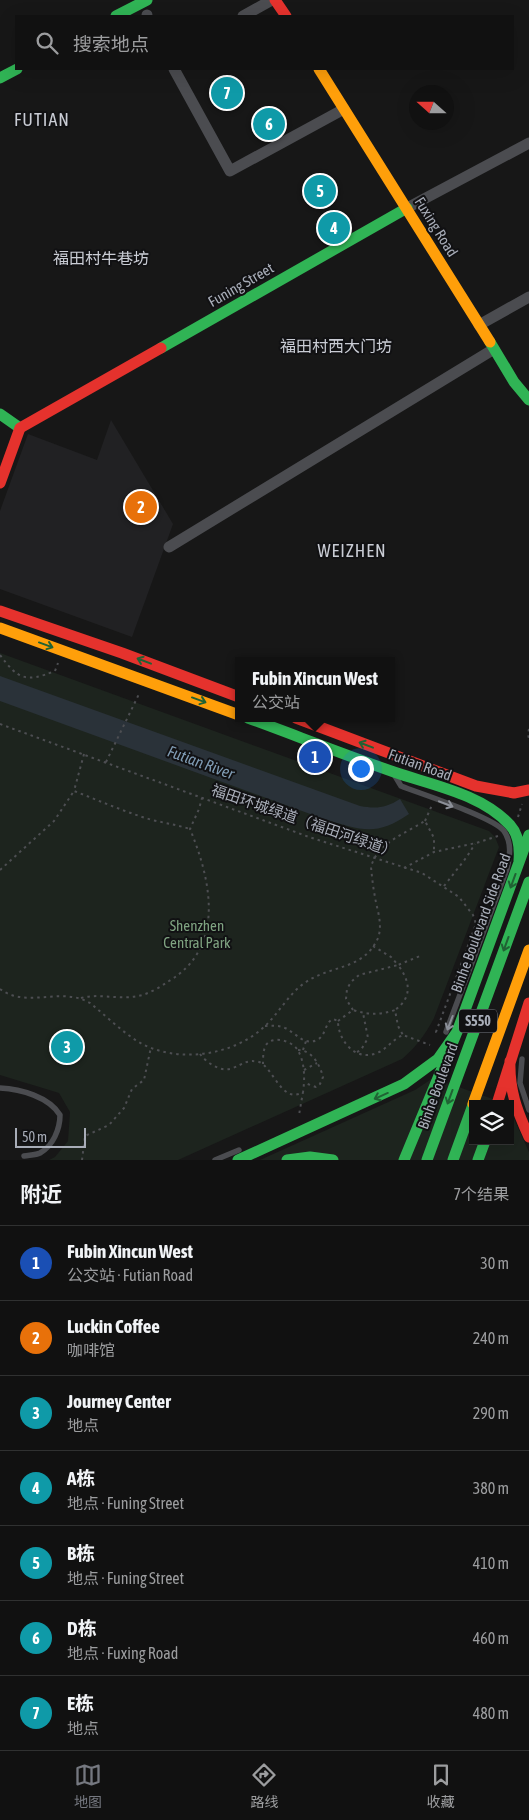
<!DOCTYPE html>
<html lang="zh">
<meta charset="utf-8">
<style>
:root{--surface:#111;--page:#1e1f1f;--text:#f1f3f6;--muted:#9c9d9f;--line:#303131;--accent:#757880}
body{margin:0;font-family:"Asap Condensed","Noto Sans SC",sans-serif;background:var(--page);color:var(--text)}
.controls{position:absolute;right:15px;bottom:15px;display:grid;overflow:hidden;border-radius:0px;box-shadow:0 5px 20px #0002}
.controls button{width:45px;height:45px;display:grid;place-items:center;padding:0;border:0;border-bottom:1px solid var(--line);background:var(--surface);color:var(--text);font:25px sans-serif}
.compass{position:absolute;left:409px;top:85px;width:45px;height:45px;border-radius:50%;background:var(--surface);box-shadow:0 5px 20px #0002;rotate:291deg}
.scale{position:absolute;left:15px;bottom:12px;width:71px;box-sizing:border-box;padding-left:5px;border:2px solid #a8adb8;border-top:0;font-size:14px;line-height:18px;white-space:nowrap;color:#a8adb8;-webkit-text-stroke:4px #111113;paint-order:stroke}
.you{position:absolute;left:360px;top:768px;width:18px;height:18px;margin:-12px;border:4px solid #fff;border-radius:50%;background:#1a73e8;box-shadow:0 0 0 8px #1a73e833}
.badge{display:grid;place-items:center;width:32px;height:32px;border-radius:50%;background:var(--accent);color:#fff;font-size:16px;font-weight:700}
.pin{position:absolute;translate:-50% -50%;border:2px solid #fff;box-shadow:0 1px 5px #0006}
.popup{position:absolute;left:235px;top:657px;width:160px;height:65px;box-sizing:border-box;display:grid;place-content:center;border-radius:0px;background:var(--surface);filter:drop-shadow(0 1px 4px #0005);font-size:16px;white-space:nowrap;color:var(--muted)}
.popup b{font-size:19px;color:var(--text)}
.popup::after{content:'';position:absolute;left:50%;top:100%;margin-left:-10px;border:10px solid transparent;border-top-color:var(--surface)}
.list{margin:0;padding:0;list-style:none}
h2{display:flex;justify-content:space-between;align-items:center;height:65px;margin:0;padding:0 20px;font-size:21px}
h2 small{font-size:16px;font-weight:400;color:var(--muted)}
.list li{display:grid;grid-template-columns:32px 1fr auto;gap:15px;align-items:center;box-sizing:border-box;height:75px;padding:0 20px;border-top:1px solid var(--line)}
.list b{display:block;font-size:19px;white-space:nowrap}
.list p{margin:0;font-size:16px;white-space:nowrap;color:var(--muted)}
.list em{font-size:16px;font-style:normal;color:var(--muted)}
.icon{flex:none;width:28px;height:28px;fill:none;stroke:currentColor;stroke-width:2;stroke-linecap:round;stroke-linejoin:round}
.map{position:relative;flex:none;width:529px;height:1160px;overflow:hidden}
.search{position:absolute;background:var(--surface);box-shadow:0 5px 20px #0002;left:15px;right:15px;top:15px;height:55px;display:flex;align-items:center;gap:12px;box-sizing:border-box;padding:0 18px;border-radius:0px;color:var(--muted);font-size:19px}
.sheet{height:590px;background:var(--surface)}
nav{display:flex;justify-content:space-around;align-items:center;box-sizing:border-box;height:70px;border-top:1px solid var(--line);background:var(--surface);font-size:14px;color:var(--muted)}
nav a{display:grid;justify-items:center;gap:2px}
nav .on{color:var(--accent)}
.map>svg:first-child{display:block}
</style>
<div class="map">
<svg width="529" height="1160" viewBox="0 0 529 1160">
<rect width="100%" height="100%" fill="#171717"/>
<path fill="#212123" d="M111,420L173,524L132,637L0,589V511L28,434L97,460Z"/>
<path fill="#1d241e" d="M0,653L489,831L495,837L499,847L434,1018C425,1035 416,1047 402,1059L178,1160H49L55,1157L68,1141L70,1112L59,1093L0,1075Z
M433,1078L507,1104H473V1141H510V1110L529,1152V1160H260L415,1090Z"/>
<path fill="#2a3239" d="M0,676L360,806C376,809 386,808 400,799L409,814C376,837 361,830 324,819L0,701Z"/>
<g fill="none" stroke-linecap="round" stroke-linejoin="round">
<path stroke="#4d4e52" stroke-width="2" stroke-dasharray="2.5 4" stroke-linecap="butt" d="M0,655C18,679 25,683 55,671L58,663
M0,724L309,837L422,873L459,897L473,915L476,924L436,1032H440
M529,729L528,734L529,739
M84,754L74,791C100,801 125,812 152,820C165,823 177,825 190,829
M106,762L140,692
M518,817L522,804
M425,821L432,805
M404,868L434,852L476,843L498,836
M0,870L54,821L74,791
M444,886L466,858L475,844
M373,946L391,957L398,965L420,956
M0,989C27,1009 61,986 90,1003C105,1015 120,1030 137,1041C174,1064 233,1057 265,1026C279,1013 289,993 306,982C331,965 364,970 378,938C383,924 377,910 375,897C373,887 372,877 371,867C377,843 406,833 425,821L434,838V852
M81,998C99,993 119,1000 138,996C149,994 160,987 169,981C226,947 211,880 190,829L199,809L202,798
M353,1010L346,999L347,989L351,982L359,975L398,965C410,981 413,997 395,1010
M338,1021L353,1010C368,1015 380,1015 395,1010L398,1026L403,1035
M265,1026C272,1026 279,1025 285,1028C296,1033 304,1046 317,1040C326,1036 325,1022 333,1019L338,1021C338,1040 355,1062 377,1053C387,1049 393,1039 403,1035L430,1045
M298,1050C312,1050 320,1065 323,1077L320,1084L316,1087L305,1083
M303,1050L306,1041
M357,1052L361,1050L368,1038L363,1013
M200,1054C207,1063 221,1073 233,1068C243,1064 248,1059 259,1062C273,1067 282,1105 303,1092L299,1115
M263,1064C263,1058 263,1050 266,1045C273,1035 291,1041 297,1049C305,1061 305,1079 303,1092
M304,1070L317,1063
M82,1160L85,1136L109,1125L124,1108L132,1089L144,1080L151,1047"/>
<path stroke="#4b4c50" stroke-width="5.5" d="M395,776L401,786C421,794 493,817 504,831C512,843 510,856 507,869L446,1032
M522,1059L520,1083L529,1110
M0,1088C21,1089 49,1097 60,1115C60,1129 53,1146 40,1153C36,1155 29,1155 24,1156
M215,1160L239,1150"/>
<path stroke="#4b4c50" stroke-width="11" d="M147,15V16
M243,16L272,0
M174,69L230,171L344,109
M407,208L529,143
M479,325L529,297
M169,547L494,349"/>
<path stroke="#30b455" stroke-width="11" d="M116,16L147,0
M0,78L17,69
M490,342L514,382L529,400
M161,348L407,208
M0,414L20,428
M248,718C297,736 345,755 394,772C432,785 482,794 510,825C519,835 520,849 519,861
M238,1160L404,1084L438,1059L457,1032
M287,1160L310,1157L333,1160
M404,1160L457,1032L529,835
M427,1160L529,882
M453,1160L473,1105
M478,1160L485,1141"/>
<path stroke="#ff9f0a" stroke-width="11" d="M319,69L490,342
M0,628L239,715
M473,1104L529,950"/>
<path stroke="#e5322d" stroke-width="11" d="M275,0L286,16
M0,483L20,428L161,348
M0,611L122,653L239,697
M296,718L476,786L514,793L529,790
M510,1061C509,1090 517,1111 529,1137
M497,1104L529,1003"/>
</g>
<defs><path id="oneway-shaft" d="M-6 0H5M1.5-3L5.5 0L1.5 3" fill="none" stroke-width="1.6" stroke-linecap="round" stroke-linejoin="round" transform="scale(1.25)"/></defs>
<g stroke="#206234">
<use href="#oneway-shaft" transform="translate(46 645) rotate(20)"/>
<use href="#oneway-shaft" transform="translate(144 661) rotate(-159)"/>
<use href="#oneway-shaft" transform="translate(199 700) rotate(20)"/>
<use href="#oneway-shaft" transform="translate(366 745) rotate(-159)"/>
<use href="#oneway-shaft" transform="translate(513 881) rotate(110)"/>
<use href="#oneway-shaft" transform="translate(506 944) rotate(110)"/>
<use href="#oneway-shaft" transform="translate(381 1096) rotate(156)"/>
<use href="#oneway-shaft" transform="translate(450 1097) rotate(110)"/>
</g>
<g stroke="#8c9099">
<use href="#oneway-shaft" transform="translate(446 804) rotate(21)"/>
<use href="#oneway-shaft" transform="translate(450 1023) rotate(111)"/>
</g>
<g text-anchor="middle" stroke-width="4" stroke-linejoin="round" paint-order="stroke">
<rect fill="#111113" stroke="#7b7e86" stroke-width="1" x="459" y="1009.5" width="38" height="23" rx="4"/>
<g font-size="14" font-weight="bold" fill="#a8adb8">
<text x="478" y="1026">S550</text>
</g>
<g font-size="15" fill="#a8adb8" stroke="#111113">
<text transform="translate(436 227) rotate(58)" y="5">Fuxing Road</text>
<text transform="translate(241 285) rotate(-30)" y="5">Funing Street</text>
<text transform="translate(420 765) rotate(20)" y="5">Futian Road</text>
<text transform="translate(304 821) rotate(19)" y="5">福田环城绿道（福田河绿道）</text>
<text transform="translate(481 923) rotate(-70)" y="5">Binhe Boulevard Side Road</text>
<text transform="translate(438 1086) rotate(-70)" y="5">Binhe Boulevard</text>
</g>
<g font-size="15" fill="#7fa381" stroke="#111113">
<text x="197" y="931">Shenzhen<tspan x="197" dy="17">Central Park</tspan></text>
</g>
<g font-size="16" fill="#c9ccd4" stroke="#111113">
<text x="101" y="264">福田村牛巷坊</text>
<text x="336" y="352">福田村西大门坊</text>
</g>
<g font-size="16" font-style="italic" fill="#7f9bb3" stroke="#111113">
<text transform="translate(201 762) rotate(20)" y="6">Futian River</text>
</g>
<g font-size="18" letter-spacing="1" fill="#c9ccd4" stroke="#111113">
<text x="42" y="126">FUTIAN</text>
<text x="352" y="557">WEIZHEN</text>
</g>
</g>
</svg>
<div class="controls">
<button><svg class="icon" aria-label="layers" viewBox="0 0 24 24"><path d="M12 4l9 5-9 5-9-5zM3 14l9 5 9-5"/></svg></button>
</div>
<svg class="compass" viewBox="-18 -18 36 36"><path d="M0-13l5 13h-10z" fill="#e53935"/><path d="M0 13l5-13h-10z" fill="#9c9d9f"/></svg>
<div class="scale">50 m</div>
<div class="you"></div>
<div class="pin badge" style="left:315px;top:757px;background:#1a4fb4">1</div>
<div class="popup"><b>Fubin Xincun West</b>公交站</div>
<div class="pin badge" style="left:141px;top:507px;background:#e8710a">2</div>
<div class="pin badge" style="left:67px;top:1047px;background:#0f9aa8">3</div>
<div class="pin badge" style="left:334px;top:228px;background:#0f9aa8">4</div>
<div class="pin badge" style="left:320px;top:191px;background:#0f9aa8">5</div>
<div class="pin badge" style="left:269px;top:124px;background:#0f9aa8">6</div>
<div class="pin badge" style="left:227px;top:93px;background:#0f9aa8">7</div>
<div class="search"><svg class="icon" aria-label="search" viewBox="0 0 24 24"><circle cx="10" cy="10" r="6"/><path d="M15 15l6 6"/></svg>搜索地点</div>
</div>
<section class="sheet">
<h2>附近<small>7个结果</small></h2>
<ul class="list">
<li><span class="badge" style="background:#1a4fb4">1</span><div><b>Fubin Xincun West</b><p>公交站 · Futian Road</p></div><em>30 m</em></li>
<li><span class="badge" style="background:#e8710a">2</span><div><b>Luckin Coffee</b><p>咖啡馆</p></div><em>240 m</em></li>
<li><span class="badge" style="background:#0f9aa8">3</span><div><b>Journey Center</b><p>地点</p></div><em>290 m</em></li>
<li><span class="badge" style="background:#0f9aa8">4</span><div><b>A栋</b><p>地点 · Funing Street</p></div><em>380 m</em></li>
<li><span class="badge" style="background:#0f9aa8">5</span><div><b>B栋</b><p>地点 · Funing Street</p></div><em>410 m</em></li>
<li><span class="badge" style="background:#0f9aa8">6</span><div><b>D栋</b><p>地点 · Fuxing Road</p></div><em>460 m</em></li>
<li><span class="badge" style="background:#0f9aa8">7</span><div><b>E栋</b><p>地点</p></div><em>480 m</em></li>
</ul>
</section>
<nav>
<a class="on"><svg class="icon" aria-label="map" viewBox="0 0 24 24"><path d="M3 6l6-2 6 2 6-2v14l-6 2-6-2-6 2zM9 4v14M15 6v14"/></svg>地图</a>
<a><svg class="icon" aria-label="directions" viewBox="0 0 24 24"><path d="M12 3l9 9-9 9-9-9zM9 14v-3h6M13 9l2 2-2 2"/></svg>路线</a>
<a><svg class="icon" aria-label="saved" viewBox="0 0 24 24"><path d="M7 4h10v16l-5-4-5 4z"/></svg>收藏</a>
</nav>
